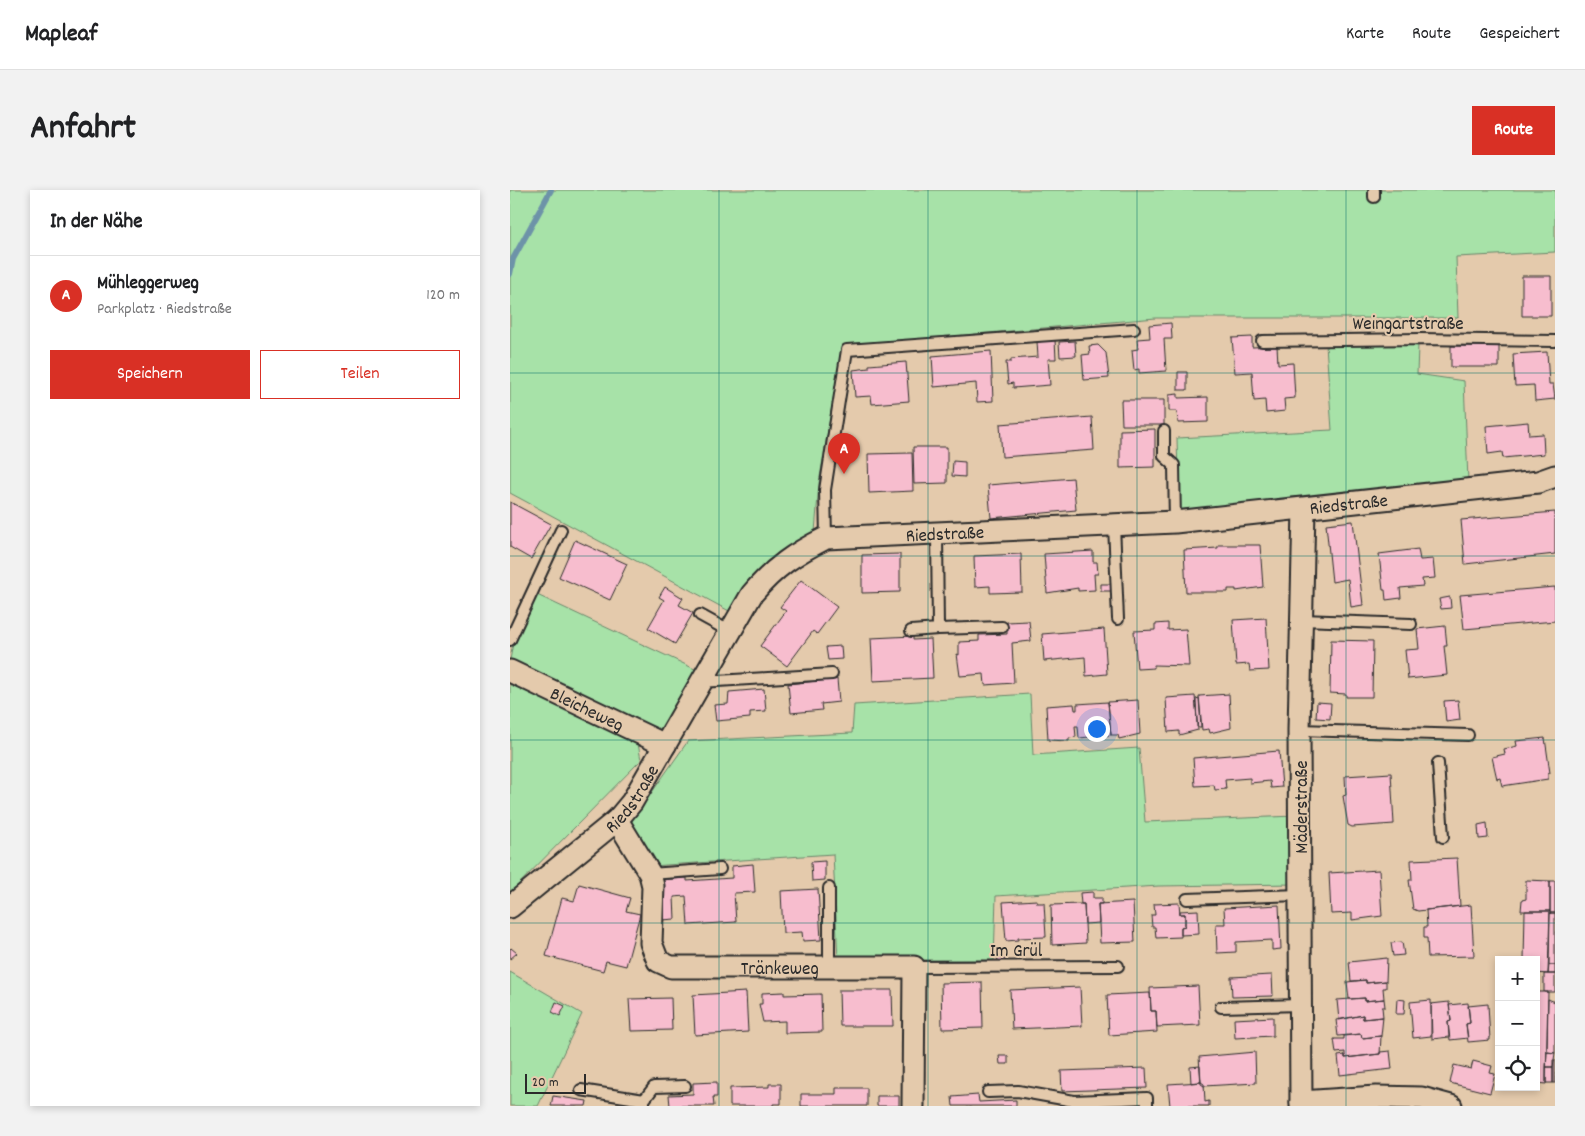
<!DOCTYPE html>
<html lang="de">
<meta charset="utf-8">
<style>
:root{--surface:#fff;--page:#f2f2f2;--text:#202124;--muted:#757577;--line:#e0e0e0;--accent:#d93025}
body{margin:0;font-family:Dekko,sans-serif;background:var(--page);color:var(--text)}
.controls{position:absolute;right:15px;bottom:15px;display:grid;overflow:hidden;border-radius:0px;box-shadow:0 2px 8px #0003}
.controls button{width:45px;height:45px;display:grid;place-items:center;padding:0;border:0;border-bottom:1px solid var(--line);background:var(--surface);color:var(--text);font:25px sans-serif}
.scale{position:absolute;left:15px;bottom:12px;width:61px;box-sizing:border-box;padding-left:5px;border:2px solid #2b2b2b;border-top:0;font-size:14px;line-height:18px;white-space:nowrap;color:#2b2b2b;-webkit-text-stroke:4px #e4caac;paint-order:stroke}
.you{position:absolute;left:586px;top:538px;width:18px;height:18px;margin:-12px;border:4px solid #fff;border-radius:50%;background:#1a73e8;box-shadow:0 0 0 8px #1a73e833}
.badge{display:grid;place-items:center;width:32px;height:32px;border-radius:50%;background:var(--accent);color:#fff;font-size:16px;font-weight:700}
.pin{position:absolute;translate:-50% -41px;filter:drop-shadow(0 1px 2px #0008)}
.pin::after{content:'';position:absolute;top:26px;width:18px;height:15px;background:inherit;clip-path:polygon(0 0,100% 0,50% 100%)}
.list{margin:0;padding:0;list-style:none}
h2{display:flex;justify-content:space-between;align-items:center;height:65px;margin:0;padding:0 20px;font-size:21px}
h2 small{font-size:16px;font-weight:400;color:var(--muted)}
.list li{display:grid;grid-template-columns:32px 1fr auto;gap:15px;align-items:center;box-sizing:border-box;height:80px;padding:0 20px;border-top:1px solid var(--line)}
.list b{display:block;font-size:19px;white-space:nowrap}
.list p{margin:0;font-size:16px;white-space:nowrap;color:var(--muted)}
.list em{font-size:16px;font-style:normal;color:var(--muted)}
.actions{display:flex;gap:10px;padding:15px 20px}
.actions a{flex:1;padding:11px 0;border:1px solid var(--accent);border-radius:0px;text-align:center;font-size:18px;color:var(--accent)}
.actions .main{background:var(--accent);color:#fff}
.icon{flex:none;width:28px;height:28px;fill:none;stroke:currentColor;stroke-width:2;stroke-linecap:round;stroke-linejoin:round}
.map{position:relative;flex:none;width:1045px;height:916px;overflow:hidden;border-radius:0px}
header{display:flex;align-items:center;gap:30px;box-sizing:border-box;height:70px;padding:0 25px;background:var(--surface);border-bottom:1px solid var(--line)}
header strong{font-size:24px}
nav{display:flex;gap:28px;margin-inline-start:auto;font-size:18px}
.intro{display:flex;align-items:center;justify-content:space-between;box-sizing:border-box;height:120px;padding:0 30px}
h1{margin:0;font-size:35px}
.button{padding:12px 22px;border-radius:0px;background:var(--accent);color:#fff;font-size:18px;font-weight:700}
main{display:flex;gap:30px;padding:0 30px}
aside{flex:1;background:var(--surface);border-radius:0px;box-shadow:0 2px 8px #0003}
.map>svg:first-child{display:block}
</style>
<header>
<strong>Mapleaf</strong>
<nav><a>Karte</a><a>Route</a><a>Gespeichert</a></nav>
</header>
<div class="intro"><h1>Anfahrt</h1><a class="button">Route</a></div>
<main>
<aside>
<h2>In der Nähe<small></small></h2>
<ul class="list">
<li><span class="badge">A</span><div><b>Mühleggerweg</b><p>Parkplatz · Riedstraße</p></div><em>120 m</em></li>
</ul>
<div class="actions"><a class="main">Speichern</a><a>Teilen</a></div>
</aside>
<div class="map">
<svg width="1045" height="916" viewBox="0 0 1045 916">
<rect width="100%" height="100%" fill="#e4caac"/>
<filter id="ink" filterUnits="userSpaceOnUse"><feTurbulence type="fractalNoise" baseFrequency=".02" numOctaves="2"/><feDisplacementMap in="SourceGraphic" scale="10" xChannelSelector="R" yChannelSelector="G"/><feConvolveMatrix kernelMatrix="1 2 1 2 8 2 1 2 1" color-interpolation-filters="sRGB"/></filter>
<g filter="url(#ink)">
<path fill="#a7e2a8" stroke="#69866a" d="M0,0H1045V62L946,67L948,128H646L332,156L309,293L305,342C261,364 249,383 221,422L0,303Z
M816,155H908L907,184L954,191L958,291L669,323L667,248L822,240Z
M25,404L189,481L156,538L143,540L6,477L0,470L3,453Z
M0,487L127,548L131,570L0,703Z
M520,504L523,565L629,558L635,632L785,626V694L649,696L486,706L484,770H328L323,664L141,676L121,641V632L178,551L342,543L344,515Z
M0,782L72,824L28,916H0Z"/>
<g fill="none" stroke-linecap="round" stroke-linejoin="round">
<path stroke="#6d93a8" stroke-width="6" d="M0,84L3,69L41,0"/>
</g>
<path fill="#f7bdce" stroke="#2b2b2b" d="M1012,86H1041V126H1012Z
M661,133L662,149H654L656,181L629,183V179L624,180L622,160L628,159L627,149L640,148L639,135Z
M742,147V157L767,156L768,174L783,173L785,208L774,209L775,221L756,223L755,210L744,211L742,182L725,183L722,148Z
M545,150L546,169H538L540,195L503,198V193L498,194L496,172H501V169L528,167L527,152Z
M565,151L566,166L550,167L549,152Z
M588,155L596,163L599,188L574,190L572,165L580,164L579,156Z
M941,156H989V177H941Z
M481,161L483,211L467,212L466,193L424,197L422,166Z
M1037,162L1039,194H1043L1045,209L1025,211L1024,195L1005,196L1003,164Z
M396,172L399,211L362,214L361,206L345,207L343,180L359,178V175Z
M668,182H677V200H668Z
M668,204V208L698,207V232L668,233L667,221H659V205Z
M611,210H654V235H612Z
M582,227L584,260L492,267L490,234Z
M1018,232L1019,245L1033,244L1034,264L993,268L992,262L978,264L976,236Z
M645,239V277L610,278V240Z
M403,257H437V293L404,294Z
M402,263L403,301L359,303L358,264Z
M443,271L455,272V287L442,286Z
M563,288L566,320L481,328L478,295Z
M0,312L41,334L21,369L0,357Z
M1045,322V364L955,374L951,330Z
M843,331L853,415L841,417L838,389L822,392L816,334Z
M65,350L117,374L100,410L49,387Z
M708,355H750L753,397L726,401V399H718V402H676L674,360L708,358Z
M908,359L910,370L923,369L925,388L912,389L913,396L890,398L891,408L876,410L875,400H873L869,364Z
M583,361V372H587L588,384H584L585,400L568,401V398L537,403L534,364Z
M390,364V402L352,403V365Z
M511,364L512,402L480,403V396L465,397L464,366Z
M291,390L327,417L307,444L303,441L277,476L250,456L276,421L270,417Z
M591,394H601V401H591Z
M155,397L173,408L169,415L183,423L165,454L138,438L154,410L149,407Z
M1045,397V431L954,439L950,405Z
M940,407L941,418L931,419L929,409Z
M756,428L759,480L740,481L739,474L726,475L723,430Z
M519,431L521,451L502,453L504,493L475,495L474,484L450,486L447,464L449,465V452L469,451V445L497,444V432Z
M658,433V440L676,439L679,476L644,475V478L627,479L624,441L645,440V434Z
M935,436L937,456H934L937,485L898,489L895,460L909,459L907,439Z
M594,439L597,484L576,486L575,467L534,471L532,444Z
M403,446V450L421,449L423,488L363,491L361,448Z
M821,450L863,451L862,507H836V504L820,503Z
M331,456L332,469L318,470L316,457Z
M327,489L329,512L311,514L312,520L281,523L278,494Z
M254,499L256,521L240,522V528L206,531L204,515L218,514L219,502Z
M719,504L721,538L700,543L699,539L692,540L689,506Z
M685,506L688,540L669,545V541L658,542L656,508Z
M689,508L691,537H687L686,509Z
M628,510L630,544L609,549L608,545H601L598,512Z
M948,510L950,530L936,532L934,511Z
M598,512L601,545L569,548L568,536H565L566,547L559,548V551L538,550L536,516L564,514L565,520H567V514Z
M807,512L821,513L820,529L806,528Z
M1035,548L1040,583H1038V589L992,596L990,588L987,589L982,567L995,564L994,559L1007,556L1006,551Z
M769,561L772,597L761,598L760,591L740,593V588L715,590L716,599L705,600L704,595L685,596L683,568Z
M881,583L884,634L842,637L838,635L833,606L836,605L835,586Z
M977,633L978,648L969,649L968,635Z
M947,668L950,716L908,721L903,719L899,690H902L901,670Z
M315,671V690L302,691L301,672Z
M243,674L245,702L224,703L226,732L178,735L176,706L164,707L165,729L152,730L150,690L177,688V691L222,688V676Z
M869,680L872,726L842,730V723L821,724L819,683Z
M1016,690L1040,691V721H1011L1012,710L1016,709Z
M1040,691H1045V723H1040Z
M69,694L120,708L116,721L130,724L116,776L96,771L93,781L36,766L52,708L64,711Z
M308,699L311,750L293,751L292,742L273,743L271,701Z
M583,702V708H592V714H588L589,733L575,734L574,714H571L570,703Z
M527,710V713H534L536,747L508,748V750L496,751L493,712Z
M623,712L625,752L590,753L588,714Z
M669,713L670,724H675V736L671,737V747L646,748L645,737H642L641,725H645L644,714Z
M571,714H574L576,753L542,755L541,715Z
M769,715L771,759L762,760V750L726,752V762L707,763L706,734H715L714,718Z
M961,715L964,766L918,767L917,748H914V737H917L916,720Z
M688,720L689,744L671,745V737L675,736V724H670V721Z
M1015,721H1040L1038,784L1026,783V770H1014Z
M1040,723H1045V775H1039Z
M892,752L894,765L883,766L881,753Z
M1,758L7,763L0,769V759Z
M487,762H495V771H488Z
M877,768L876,791L856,793V790L841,791L839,772Z
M1039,775H1045V784H1038Z
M1034,784H1045V802H1034Z
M762,785L763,806L722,807L721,787Z
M856,790V793L876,791V798H873L874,809L855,811V808L839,809L837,792Z
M472,792L473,838L432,839L431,793Z
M688,796L690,835L647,837L646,821H641L640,798Z
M570,797L572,836L502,839L500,800Z
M329,800H382L383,836H330Z
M236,802L238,842L185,845L183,805Z
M274,802V805L311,804L312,842L275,843V831L253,832L249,814H252V803Z
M1026,802H1038L1036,894L1026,893Z
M640,803L641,821H646L647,842L599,845L597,805Z
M161,808L162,840L121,841L119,809Z
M855,808V811L874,809L875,817H872L873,827L853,829V825L829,830L827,810Z
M887,809L895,810L894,824H886Z
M1038,809L1045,812V863L1037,862Z
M921,810V846L903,848L900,812Z
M46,812L55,816L50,826L42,822Z
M939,812L941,831L938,832L939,847L922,849L921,814Z
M958,813L960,833L956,834L958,848L940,850L938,832L941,831L939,815Z
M978,814L980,850L958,852L956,834L960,833L958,816Z
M853,825V829L873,827L871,846L852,848L851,844L828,846L826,830Z
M763,827V846L725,848L724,829Z
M851,844L852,848L871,846L870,864L835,868V862L826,863L824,849H834V846Z
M880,861L882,879L830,885L828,866L835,865V868L870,864V862Z
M745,862L746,893L694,896L691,894L689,867Z
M1037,862L1045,863L1043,877H1036Z
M489,866H498V874H490Z
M1043,870H1045V893H1043Z
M963,871L982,876L980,883L985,884L980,903L940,893L944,875L961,879Z
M690,876L691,892L681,893L680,877Z
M1036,877H1043V893H1036Z
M636,878L637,898L552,901L551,881Z
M207,892V907H203L204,916H160L159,905L183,904V893Z
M691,892L694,894L695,912L699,911V916H660L658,894Z
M259,894H271V914H263V916H220V898L259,897Z
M326,898H357V916H291V904H326Z
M468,905L469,912L506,910V916H443L442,907Z
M43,906L77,911L76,916H41Z
M367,906H389V916H367Z"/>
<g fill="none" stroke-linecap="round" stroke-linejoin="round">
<defs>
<path id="lane" d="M864,7V0
M752,151L911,149L1045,151
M654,241V266L664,275L665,332
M604,335L608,429
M316,348L315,300L337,160L624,139
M190,425L219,441
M792,430L901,434
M428,439L492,437
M401,441L428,439L427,343
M0,450L51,340
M191,492L322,484
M789,540L958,545
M928,573L933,647
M140,684L210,679
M319,698V777
M677,709L790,705
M404,777L608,776
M711,817L790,815
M71,900L134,910V916
M478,902L508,901L564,911L637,908V916
M134,910L144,897L175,896"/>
<g id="street">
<path id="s1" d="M0,481L155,555"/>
<path id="s2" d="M107,630L140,684L143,696L141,753L148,771L161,777H404L403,916"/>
<path id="s3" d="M0,717L107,630L122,612L242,404C265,377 284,364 316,348L665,332L1028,292L1045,286"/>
<path d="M791,912L866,907L912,908L941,916"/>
<path d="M791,916L789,540L794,319"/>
</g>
</defs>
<use href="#lane" stroke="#2b2b2b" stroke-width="14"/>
<use href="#street" stroke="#2b2b2b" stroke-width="25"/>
<use href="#lane" stroke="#e4caac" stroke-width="10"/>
<use href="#street" stroke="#e4caac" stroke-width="21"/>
</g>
</g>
<path fill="none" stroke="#0f766e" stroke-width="1" stroke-opacity="0.55" d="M209,0V916M418,0V916M627,0V916M836,0V916M0,183H1045M0,366H1045M0,550H1045M0,733H1045"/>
<g text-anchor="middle" stroke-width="4" stroke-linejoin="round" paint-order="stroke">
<g font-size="19" fill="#2b2b2b" stroke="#e4caac">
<text x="898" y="139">Weingartstraße</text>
<text dy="7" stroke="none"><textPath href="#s3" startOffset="1019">Riedstraße</textPath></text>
<text dy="7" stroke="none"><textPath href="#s3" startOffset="614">Riedstraße</textPath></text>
<text dy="7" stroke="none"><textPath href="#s1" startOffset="86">Bleicheweg</textPath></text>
<text dy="7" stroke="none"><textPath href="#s3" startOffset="164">Riedstraße</textPath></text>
<text transform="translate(790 617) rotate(-90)" y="7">Mäderstraße</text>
<text x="506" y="766">Im Grül</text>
<text dy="7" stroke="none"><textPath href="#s2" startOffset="275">Tränkeweg</textPath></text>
</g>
</g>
</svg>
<div class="controls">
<button>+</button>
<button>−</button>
<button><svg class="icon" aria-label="locate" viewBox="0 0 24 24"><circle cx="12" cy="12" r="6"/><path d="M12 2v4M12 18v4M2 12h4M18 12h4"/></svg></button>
</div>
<div class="scale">20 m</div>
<div class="you"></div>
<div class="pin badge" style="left:334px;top:284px">A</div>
</div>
</main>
